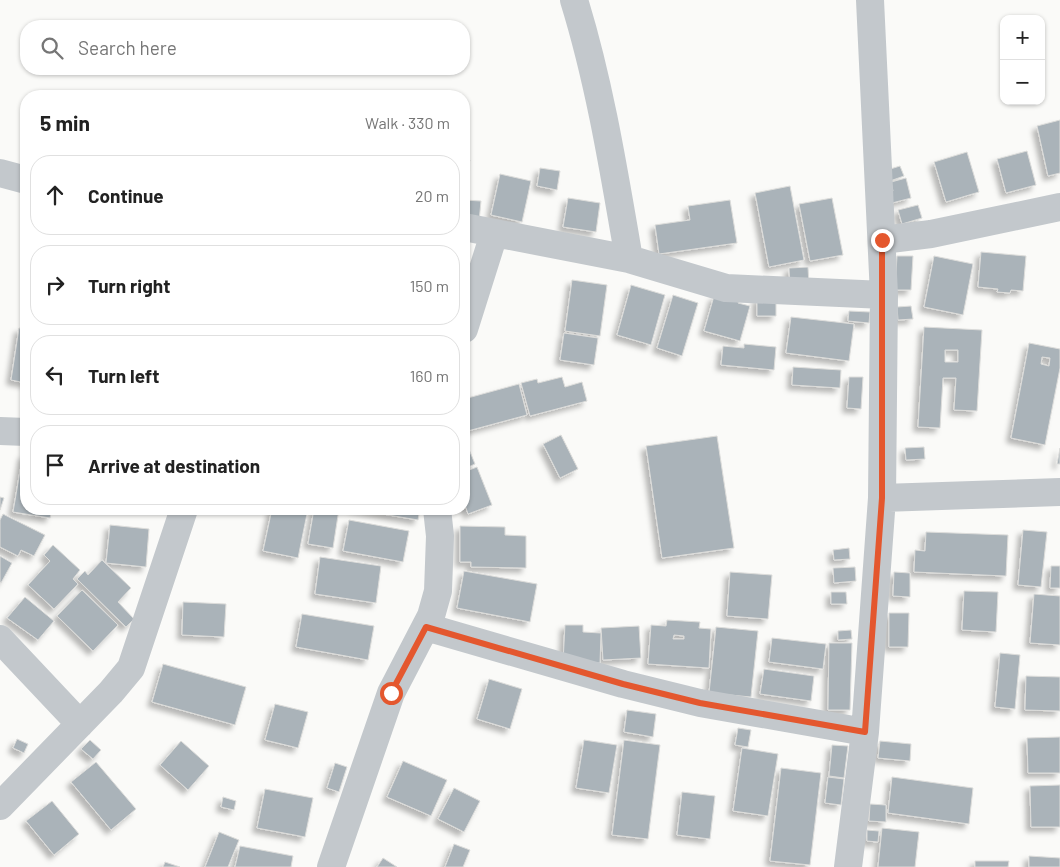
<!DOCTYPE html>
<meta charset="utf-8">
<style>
:root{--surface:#fff;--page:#f2f2f2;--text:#222;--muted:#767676;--line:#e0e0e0}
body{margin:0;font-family:Barlow,sans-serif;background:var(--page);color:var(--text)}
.controls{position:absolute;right:15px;top:15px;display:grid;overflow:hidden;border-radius:10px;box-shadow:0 1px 4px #0004}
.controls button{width:45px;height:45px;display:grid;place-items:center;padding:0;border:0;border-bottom:1px solid var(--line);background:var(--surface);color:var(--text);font:25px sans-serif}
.stop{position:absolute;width:15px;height:15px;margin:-11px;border:4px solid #e4572e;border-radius:50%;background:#fff}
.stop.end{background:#e4572e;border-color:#fff;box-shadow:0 1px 5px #0008}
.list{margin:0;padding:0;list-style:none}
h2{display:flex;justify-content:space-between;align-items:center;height:65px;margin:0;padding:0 20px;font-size:21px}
h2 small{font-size:16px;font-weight:400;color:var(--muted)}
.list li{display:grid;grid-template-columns:32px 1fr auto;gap:15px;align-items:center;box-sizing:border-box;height:80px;margin:0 10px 10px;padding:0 10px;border:1px solid var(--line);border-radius:20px}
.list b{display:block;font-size:19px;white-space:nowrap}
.list em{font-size:16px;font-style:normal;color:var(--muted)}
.icon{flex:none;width:28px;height:28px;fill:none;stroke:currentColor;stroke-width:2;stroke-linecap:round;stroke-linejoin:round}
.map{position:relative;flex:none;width:1060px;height:867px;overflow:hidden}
.search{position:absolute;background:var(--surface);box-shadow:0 1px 4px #0004;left:20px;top:20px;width:450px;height:55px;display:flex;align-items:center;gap:12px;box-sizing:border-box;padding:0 18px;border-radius:20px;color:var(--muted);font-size:19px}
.panel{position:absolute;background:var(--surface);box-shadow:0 1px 4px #0004;left:20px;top:90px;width:450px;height:425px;border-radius:20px}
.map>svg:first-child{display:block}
</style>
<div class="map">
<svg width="1060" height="867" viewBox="0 0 1060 867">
<defs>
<filter id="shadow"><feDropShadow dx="-4.5" dy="4.5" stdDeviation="2.5" flood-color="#0004"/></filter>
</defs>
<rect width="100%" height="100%" fill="#fafaf8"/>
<path fill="#aab3b9" stroke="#dcdcda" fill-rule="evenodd" filter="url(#shadow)" d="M1060,120V173L1048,176L1037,126Z
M1027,151L1036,185L1006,193L997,159Z
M967,152L979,192L946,202L934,162Z
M464,158L470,160L464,183Z
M900,166L904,176L890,181L887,170Z
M540,168L560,171L557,190L537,186Z
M500,174L531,181L522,222L491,215Z
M906,178L911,198L892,203L889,191H893L891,182Z
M790,186L804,260L769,267L755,193Z
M568,198L600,203L596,232L563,227Z
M832,198L843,255L810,261L799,204Z
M464,200L481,201L479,222L464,220Z
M730,200L737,243L659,254L655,225L690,220L688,206Z
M918,205L922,218L902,224L898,210Z
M981,252L1026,256L1023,291L1011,290L1010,293L997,292L998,289L978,287Z
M897,256H913L911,290H895Z
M934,256L973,264L963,315L924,307Z
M808,267L809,286L790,287L789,268Z
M572,280L607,285L600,336L565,331Z
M631,285L665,295L651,345L617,335Z
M673,295L698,303L682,356L657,348Z
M714,296L740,298L738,303L750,306L740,341L704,331Z
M757,298H776V316H757Z
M911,306L913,319L898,320L897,307Z
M849,311L870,312L869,323L848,321Z
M791,317L854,324L849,361L786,353Z
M924,327L982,330L977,411L954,410L956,378H943L940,428L918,427ZM945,350H958V362H945Z
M19,328L26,329V383L11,380Z
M564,333L598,338L594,365L560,360Z
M1029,343L1060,349V368L1045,445L1011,438ZM1042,357L1050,358L1049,366L1041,364Z
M744,344L776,347L774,370L721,365L723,346L744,348Z
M793,367L841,370L840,388L792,385Z
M562,377L565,387L582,382L587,401L530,416L521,383L537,379L538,383Z
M849,377H863L861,409L847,408Z
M519,384L527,415L464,432V399Z
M561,435L578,469L560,478L543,444Z
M717,436L734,548L662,558L646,446Z
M466,442L475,464L464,469V443Z
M924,447L925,459L906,460L905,448Z
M1060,448V464H1057Z
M23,454L26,455V509H52L50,518L13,512Z
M477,467L492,505L468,514L464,502V472Z
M0,497L4,498L0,510Z
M272,509H308L298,558L263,551Z
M314,509H339L333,548L308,544Z
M353,509H420L418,520Z
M3,514L45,535L34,556L21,550L18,556L0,547V520Z
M349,520L409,531L403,562L343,551Z
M110,525L149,529L146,567L106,563Z
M460,526L505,527V535L526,536V568L471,567V562H460Z
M1023,530L1047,532L1041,587L1018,585Z
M926,532L1008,535L1006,576L914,572L915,550L925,551Z
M53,545L80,570L73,579L78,584L54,609L28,585L50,561L44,555Z
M849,548L850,559L834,560L833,550Z
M0,556L12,563L1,583L0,582Z
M320,557L381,566L376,603L315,594Z
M102,560L131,588L118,602L134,619L126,627L77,579L85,571L88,575Z
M1051,566H1060V588H1050Z
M855,567L856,581L834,583L833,568Z
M464,571L537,584L530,622L457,608Z
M730,572L772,575L768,619L727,616Z
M894,572L910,573V597L893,596Z
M82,590L118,625L93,651L57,616Z
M964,591L998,592L996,632L962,630Z
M831,592H846L847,604H831Z
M1034,594L1060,596V645L1030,643Z
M25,597L54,621L38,640L7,618Z
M183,602L226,604L224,637L182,635Z
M889,613H909L908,647H889Z
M302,614L374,626L368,660L296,647Z
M667,620L700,622L699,628L711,629L709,668L648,664L651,625L666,626ZM674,635L684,636V639H673Z
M565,625H583V632L601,633L600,663L563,662Z
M639,626L641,658L603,660L601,628Z
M716,627L758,631L751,697L709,693Z
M851,630L852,639L838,640V631Z
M772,638L826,644L823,669L769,662Z
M829,643H852L850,710H828Z
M1000,653L1020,655L1015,709L995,707Z
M163,664L246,687L235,725L152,702Z
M764,669L814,676L811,701L760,694Z
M1026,676L1060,677V711L1025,710Z
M489,679L522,689L510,729L477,719Z
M275,704L308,712L298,748L265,740Z
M627,710L656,714L653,737L624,732Z
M738,728L751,730L748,747L735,745Z
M1060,737V773H1028L1027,738Z
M17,739L28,744L24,753L13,748Z
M90,740L101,750L93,759L81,749Z
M584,740L617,745L609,793L576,788Z
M624,740L660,745L648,839L612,835Z
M181,741L209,766L188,790L160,765Z
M880,741L911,744L910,761L878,758Z
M832,745L848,746L844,778L829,776Z
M742,748L778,754L768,816L733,811Z
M403,761L447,780L431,816L387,797Z
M96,762L136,809L111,830L71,782Z
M335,763L347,767L339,792L327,788Z
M781,768L821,773L810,865L770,861Z
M828,777L844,779L841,805L825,803Z
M892,777L973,788L969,824L888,813Z
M1060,785V827H1031L1030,786Z
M454,788L480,801L464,832L438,819Z
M265,789L313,798L305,837L257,828Z
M682,792L715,796L710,839L677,835Z
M223,797L236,801L234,810L221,807Z
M52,801L79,834L54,855L26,821Z
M870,804L886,805V822L869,821Z
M882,828L919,832L915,867H878Z
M867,830L879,831L878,842L867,841Z
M219,832L239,840L228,867H205Z
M454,844L470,850L463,867H445Z
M240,846L293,856L291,867H235Z
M1029,856L1060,858V867H1029Z
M383,858L397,867H377Z
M975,861H1009L1008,867H975Z
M165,862L180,867H163Z"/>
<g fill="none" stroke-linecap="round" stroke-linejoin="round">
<path stroke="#c3c8cc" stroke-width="28" d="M574,0C600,84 614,172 629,259
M0,173L26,180
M464,227L629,259L726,288L884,295
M882,240L931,234L1060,207
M464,329L494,234
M0,431L26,432
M882,498L1060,492
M426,627L623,684L700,703L865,732
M0,639L80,724
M0,806L111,692L131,668L184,509
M331,867L391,693L431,616L438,591L440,536L437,509
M848,867L865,732L882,498L884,295L870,0"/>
</g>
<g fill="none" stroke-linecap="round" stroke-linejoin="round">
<path stroke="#e4572e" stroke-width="6" d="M391,693L426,627L623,684L700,703L865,732L882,498V240"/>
</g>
</svg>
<div class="controls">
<button>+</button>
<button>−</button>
</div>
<div class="stop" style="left:391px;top:693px"></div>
<div class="stop end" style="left:882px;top:240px"></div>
<div class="search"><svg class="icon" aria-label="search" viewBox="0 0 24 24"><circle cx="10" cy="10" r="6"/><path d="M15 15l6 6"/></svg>Search here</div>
<section class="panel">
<h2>5 min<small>Walk · 330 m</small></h2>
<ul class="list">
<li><svg class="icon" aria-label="ahead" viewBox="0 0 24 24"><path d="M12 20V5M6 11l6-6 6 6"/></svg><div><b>Continue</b></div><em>20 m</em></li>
<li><svg class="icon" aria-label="right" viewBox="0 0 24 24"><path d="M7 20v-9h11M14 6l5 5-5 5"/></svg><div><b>Turn right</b></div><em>150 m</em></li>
<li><svg class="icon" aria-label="left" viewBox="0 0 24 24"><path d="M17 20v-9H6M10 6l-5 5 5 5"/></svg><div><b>Turn left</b></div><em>160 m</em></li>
<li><svg class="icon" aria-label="arrive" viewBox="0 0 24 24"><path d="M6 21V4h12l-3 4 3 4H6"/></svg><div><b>Arrive at destination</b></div></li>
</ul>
</section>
</div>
